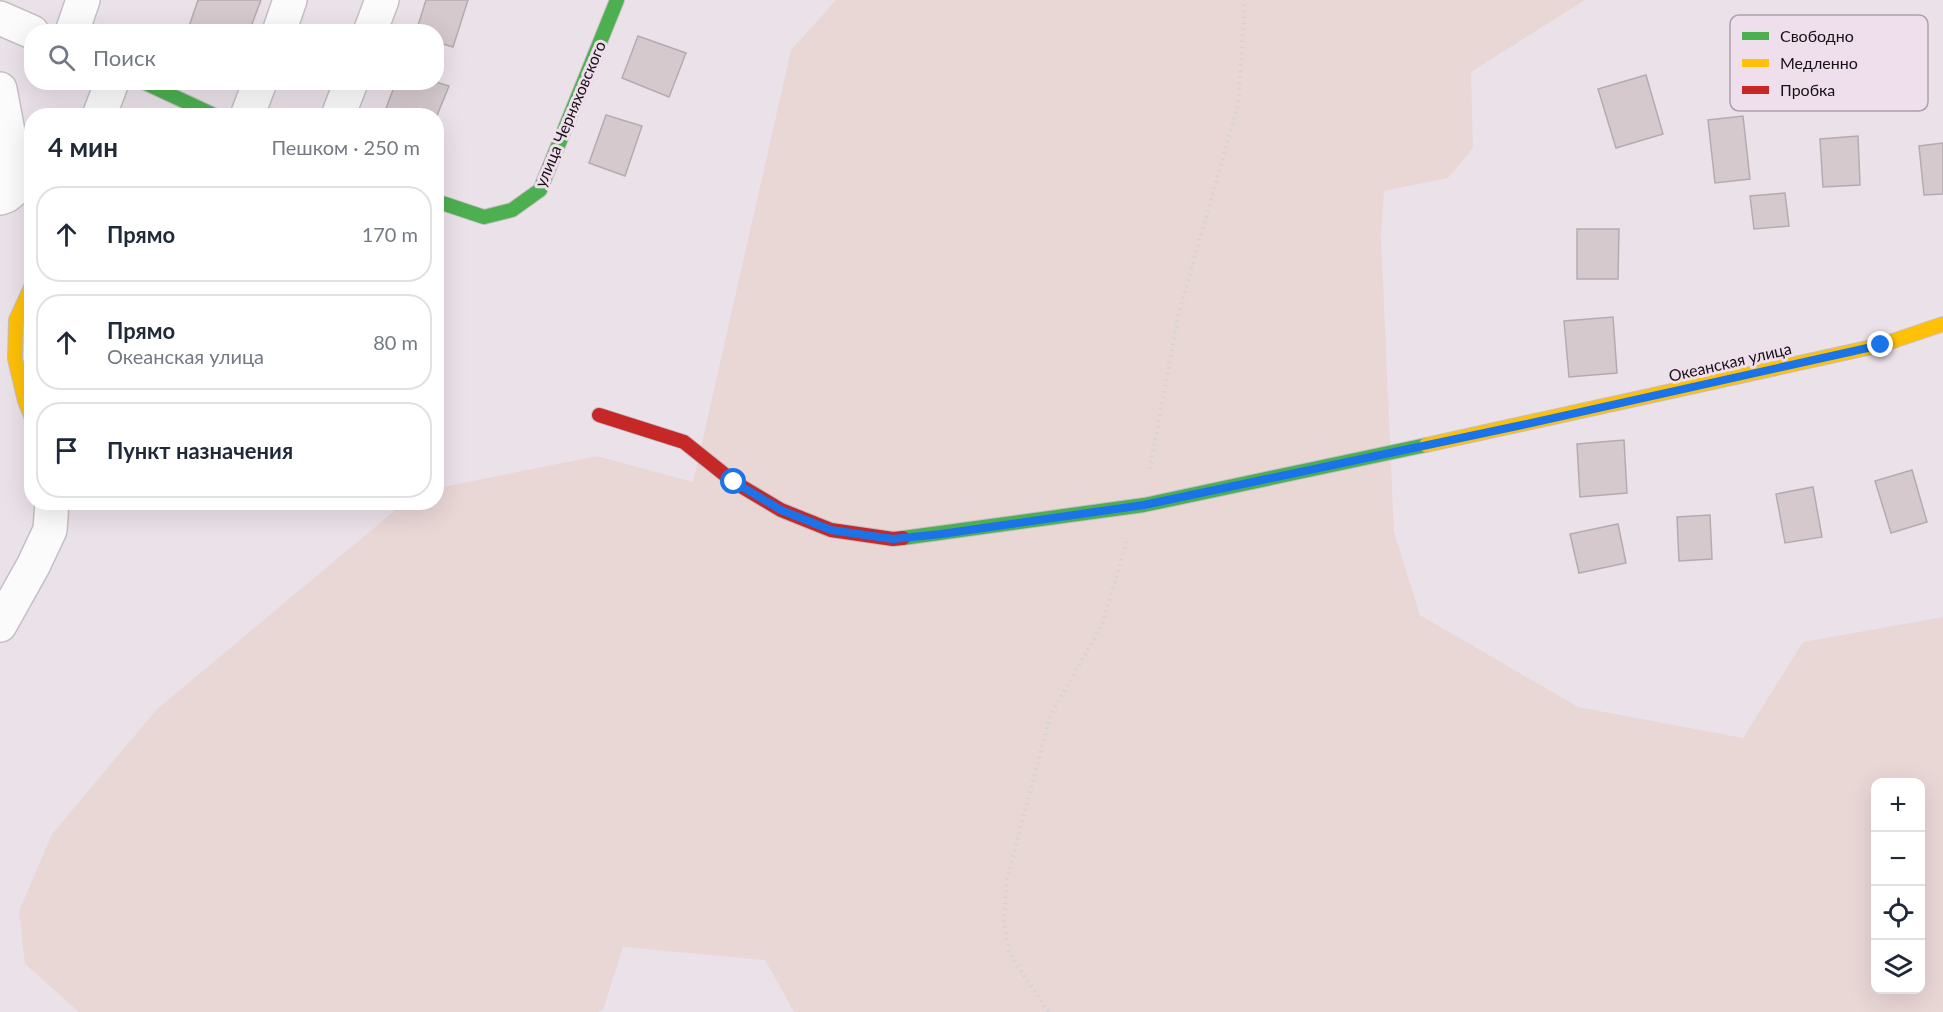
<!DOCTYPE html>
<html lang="ru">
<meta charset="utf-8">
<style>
:root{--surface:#fff;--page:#f2f2f3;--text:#1f2937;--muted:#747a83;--line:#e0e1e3}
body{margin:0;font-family:Lato,sans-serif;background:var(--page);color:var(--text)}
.controls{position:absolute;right:18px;bottom:18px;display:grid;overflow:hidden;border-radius:12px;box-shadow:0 6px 24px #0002}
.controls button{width:54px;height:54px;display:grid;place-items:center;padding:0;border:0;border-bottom:2px solid var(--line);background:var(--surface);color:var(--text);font:30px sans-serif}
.stop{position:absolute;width:18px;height:18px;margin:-14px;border:4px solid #1a73e8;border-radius:50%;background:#fff}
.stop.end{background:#1a73e8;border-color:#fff;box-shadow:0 2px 6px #0008}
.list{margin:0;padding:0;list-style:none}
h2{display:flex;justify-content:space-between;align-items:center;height:78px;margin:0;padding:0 24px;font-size:26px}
h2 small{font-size:20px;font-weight:400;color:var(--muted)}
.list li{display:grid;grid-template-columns:39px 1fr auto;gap:18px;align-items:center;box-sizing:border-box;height:96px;margin:0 12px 12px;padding:0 12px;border:2px solid var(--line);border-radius:24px}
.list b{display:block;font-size:22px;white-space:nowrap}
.list p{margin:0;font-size:20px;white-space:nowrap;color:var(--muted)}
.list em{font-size:20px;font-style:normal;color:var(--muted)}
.icon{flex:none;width:33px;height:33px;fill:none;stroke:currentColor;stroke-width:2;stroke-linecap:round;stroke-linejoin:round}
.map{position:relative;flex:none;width:1943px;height:1012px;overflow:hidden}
.search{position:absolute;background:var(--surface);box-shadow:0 6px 24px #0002;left:24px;top:24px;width:420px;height:66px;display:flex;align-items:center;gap:15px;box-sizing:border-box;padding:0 21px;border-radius:24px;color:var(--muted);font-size:22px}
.panel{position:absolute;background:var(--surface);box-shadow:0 6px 24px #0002;left:24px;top:108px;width:420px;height:402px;border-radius:24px}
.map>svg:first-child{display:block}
</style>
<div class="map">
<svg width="1943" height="1012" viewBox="0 0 1943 1012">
<rect width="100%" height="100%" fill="#ebe2e9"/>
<path fill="#e9d7d6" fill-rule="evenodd" d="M836,0H1585L1471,72L1473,148L1448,178L1384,191L1381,236L1394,532L1420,615L1578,707L1743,738L1803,642L1943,617V1012H794L765,960L623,947L603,1010L597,1012H79L25,964L19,911L52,834L157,709L404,503L436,502L437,488L597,456L693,482L791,50ZM1876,782H1920V990H1876Z"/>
<path fill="#d5c9ce" stroke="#b3acaf" stroke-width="1.5" d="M198,0H261L249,32H187Z
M426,0H468L453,47L436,42V32H416Z
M638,36L686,53L669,97L622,78Z
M1646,75L1663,134L1616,148L1598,89Z
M396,82H436L449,86L436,118V116H383Z
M606,115L642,126L625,176L589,163Z
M1743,116L1750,179L1715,183L1708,120Z
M1858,136L1860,185L1823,187L1820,139Z
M1943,143V194L1924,195L1919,146Z
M1785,193L1789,226L1754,229L1750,196Z
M1577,229H1619L1618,279H1577Z
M1613,317L1617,373L1569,377L1564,321Z
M1624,440L1627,493L1580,497L1577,444Z
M1912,470L1927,522L1891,533L1875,481Z
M1813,487L1822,537L1785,543L1776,494Z
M1710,515L1712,559L1679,561L1677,517Z
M1618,524L1626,563L1579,573L1570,534Z"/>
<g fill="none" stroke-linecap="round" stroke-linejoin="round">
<defs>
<path id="street" d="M0,18L32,32
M72,32L83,0
M279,32L290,0
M370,32L382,0
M0,89L15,169L16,188L6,196L0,198
M99,116L112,82
M247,116L260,82
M338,116L351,82
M0,625L33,566L50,530L52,502"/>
<path id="fast" d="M143,82L216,116
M436,201L484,217L512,210L540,190L617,0
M903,538L1144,505L1426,445"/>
<path id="slow" d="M32,285L16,320L15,359L25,401L32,418
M1426,445L1881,345L1943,324"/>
<path id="jam" d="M599,415L684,442L734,482L781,510L831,530L893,539L903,538"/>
</defs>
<use href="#street" stroke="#c5bfc4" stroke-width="36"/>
<use href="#fast" stroke="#c5bfc4" stroke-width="16"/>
<use href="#slow" stroke="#c5bfc4" stroke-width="16"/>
<use href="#jam" stroke="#c5bfc4" stroke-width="16"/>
<path stroke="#d5d2d4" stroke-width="4" stroke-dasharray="1.5 4.5" stroke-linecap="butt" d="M1150,469L1179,312L1238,105L1245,0
M1048,1012L1009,952L1004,922L1007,879L1050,716L1102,625L1127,541"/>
<use href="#street" stroke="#fcfbfc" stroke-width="33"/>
<use href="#fast" stroke="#4caf50" stroke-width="14"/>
<use href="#slow" stroke="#ffc107" stroke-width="14"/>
<use href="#jam" stroke="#c62828" stroke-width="14"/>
</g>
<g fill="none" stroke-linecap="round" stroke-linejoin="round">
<path stroke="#1a73e8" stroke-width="8" d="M734,482L781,510L831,530L893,539L941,534L1144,505L1522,425L1881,345"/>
</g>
<g text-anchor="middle" stroke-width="6" stroke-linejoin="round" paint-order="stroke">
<g font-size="16" fill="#171116" stroke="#efdeec">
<text transform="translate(570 114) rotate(-67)" y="6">улица Черняховского</text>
<text transform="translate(1730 362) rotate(-13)" y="6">Океанская улица</text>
</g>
</g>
<rect x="1730" y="15" width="198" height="96" rx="9" fill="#efdeec" stroke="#aea0ac" stroke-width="1.5"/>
<rect x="1742" y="32" width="27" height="8" fill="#4caf50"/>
<rect x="1742" y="59" width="27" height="8" fill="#ffc107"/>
<rect x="1742" y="86" width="27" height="8" fill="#c62828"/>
<g font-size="16" fill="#171116">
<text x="1780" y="42">Свободно</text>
<text x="1780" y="69">Медленно</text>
<text x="1780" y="96">Пробка</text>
</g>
</svg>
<div class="controls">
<button>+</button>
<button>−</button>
<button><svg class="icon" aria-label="locate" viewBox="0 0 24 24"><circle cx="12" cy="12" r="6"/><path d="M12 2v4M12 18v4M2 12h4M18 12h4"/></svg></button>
<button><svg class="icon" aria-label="layers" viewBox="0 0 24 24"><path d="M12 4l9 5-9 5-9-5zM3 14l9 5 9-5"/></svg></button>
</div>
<div class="stop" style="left:734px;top:482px"></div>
<div class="stop end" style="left:1881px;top:345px"></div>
<div class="search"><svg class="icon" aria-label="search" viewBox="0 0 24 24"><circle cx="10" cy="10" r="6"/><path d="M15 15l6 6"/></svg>Поиск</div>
<section class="panel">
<h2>4 мин<small>Пешком · 250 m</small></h2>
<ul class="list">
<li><svg class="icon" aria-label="ahead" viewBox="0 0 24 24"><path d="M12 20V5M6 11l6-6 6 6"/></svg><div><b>Прямо</b></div><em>170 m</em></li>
<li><svg class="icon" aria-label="ahead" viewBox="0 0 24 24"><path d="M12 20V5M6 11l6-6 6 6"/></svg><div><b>Прямо</b><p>Океанская улица</p></div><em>80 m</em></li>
<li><svg class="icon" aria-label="arrive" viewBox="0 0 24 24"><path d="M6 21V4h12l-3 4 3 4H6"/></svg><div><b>Пункт назначения</b></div></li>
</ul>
</section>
</div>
